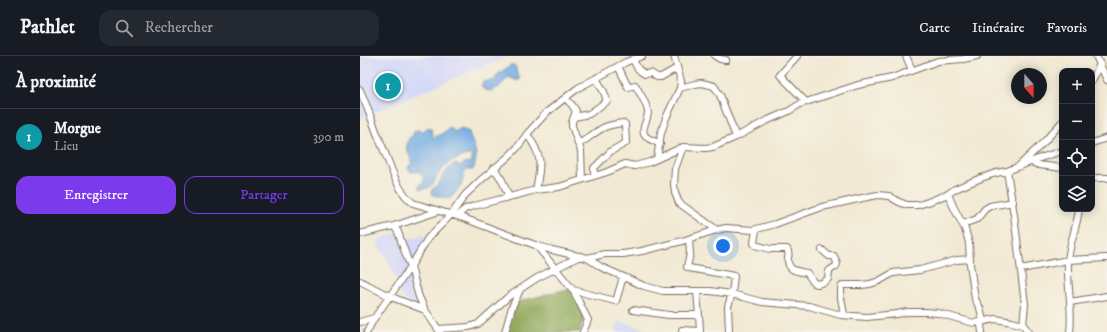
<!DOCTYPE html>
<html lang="fr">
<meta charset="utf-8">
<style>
:root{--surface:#171b24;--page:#242831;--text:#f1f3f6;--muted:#9ea1a6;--line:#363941;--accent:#7c3aed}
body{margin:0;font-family:"IM FELL DW Pica",serif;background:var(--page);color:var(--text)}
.controls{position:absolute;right:12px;top:12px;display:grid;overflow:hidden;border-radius:8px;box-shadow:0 2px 10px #0003}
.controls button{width:36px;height:36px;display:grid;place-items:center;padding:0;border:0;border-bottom:1px solid var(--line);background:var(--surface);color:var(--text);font:20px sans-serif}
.compass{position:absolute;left:651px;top:12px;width:36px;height:36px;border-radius:50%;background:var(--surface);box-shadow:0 2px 10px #0003;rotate:159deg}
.you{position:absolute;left:363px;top:190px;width:14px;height:14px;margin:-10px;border:3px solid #fff;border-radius:50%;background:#1a73e8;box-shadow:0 0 0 6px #1a73e833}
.badge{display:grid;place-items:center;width:26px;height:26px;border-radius:50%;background:var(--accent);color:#fff;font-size:13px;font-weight:700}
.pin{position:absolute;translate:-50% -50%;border:2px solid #fff;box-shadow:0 1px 4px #0006}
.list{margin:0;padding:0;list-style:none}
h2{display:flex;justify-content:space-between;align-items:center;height:52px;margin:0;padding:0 16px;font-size:17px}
h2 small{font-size:13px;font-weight:400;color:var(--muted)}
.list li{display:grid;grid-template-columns:26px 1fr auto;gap:12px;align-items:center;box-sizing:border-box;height:56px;padding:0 16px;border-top:1px solid var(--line)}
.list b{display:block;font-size:15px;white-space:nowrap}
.list p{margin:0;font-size:13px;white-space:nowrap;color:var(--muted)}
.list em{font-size:13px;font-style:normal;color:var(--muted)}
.actions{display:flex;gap:8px;padding:12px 16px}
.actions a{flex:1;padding:9px 0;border:1px solid var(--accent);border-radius:12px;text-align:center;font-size:14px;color:var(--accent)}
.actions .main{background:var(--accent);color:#fff}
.icon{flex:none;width:22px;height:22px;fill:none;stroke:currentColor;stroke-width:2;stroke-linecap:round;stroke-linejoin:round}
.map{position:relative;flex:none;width:747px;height:276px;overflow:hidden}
header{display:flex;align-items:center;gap:24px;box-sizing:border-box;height:56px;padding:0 20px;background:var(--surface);border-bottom:1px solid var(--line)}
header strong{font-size:19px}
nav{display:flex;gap:22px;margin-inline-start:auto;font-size:14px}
.search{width:280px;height:36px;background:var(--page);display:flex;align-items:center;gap:10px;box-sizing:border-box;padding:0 14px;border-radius:12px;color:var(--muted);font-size:15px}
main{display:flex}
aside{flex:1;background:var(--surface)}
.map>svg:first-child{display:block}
</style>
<header>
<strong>Pathlet</strong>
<div class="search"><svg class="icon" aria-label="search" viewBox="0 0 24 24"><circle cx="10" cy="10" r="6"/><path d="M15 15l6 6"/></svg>Rechercher</div>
<nav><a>Carte</a><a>Itinéraire</a><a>Favoris</a></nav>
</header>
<main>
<aside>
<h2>À proximité<small></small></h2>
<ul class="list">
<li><span class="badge" style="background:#0f9aa8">1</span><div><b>Morgue</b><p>Lieu</p></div><em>390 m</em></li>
</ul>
<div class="actions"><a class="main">Enregistrer</a><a>Partager</a></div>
</aside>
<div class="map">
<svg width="747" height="276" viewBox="0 0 747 276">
<rect width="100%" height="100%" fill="#f7f3e8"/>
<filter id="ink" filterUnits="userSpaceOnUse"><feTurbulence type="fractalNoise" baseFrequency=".025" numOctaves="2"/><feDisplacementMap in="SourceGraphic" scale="8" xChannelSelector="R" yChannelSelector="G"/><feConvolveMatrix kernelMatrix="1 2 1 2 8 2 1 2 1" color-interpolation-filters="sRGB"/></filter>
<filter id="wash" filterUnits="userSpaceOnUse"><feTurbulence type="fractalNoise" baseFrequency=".012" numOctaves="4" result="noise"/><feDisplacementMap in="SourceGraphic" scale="16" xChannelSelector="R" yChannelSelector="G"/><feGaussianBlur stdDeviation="0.9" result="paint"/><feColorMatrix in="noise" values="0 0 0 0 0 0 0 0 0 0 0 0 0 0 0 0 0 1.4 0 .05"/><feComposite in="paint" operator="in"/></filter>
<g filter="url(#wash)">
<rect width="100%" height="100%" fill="#f1e9d3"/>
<path fill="#d4d8f9" d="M0,0H148L0,62Z
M38,176L42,186L64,178L66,185L52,209L61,242L51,249L35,233L39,226L17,185Z
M259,265L293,276H256Z"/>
<path fill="#90a95a" stroke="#666a3c" d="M211,232L225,255L220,276H148L157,246Z"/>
<path fill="#76ade5" stroke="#586c82" d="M151,9H154L156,12V15L160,23L159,24H155L150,21L148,22L139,31L132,35L126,34L122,32V28L123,26L132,24L133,25L136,24L135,21C139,17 147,12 151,9Z
M68,71L71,72L73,82L85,76L88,72L90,71L94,76L102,72L109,76C113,92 120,96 113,114L107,113L103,118C104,127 96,137 90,143L73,139L72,137L73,132L77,130L80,125L83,119L93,108L102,110L104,107L110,106L112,105V99C107,98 104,100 99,102C98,103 95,104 93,104C89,106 84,111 81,115C73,123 76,133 60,133L59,130L63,126L64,123C60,115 60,115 51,116L48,111L52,107C51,95 43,99 49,82L52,81L54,76L57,74L64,75Z"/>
</g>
<g filter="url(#ink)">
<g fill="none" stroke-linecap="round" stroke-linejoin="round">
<defs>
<path id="minor" d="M355,0L360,3L366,4
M437,0L420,19L446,46
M546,0L552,14
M736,0L747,24
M273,3C276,10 278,15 285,18L291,17L297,21H301L317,12
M258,10L268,31L275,29L277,32C281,39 287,48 288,56C288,59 287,62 286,65C279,82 287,81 300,88
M732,25L740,8
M320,32L335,28L341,27L346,28L354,30L360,39L376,81
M0,34C9,55 16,76 25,97C32,114 38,136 53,147L106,163L140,176L175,189L192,194L227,202L245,198H263L282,195L322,185L353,175L366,172L393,174L415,168L462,151L507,141L518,139L529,140L539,146L547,149H558L568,146L588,138L595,133L621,122L636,117L647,115L683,101L702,95
M205,42L212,49L216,55L212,66V70L221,95L222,123
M214,61L229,58L247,45L244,36L236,22
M167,78C183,101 181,107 176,134
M732,87L747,82
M218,88C227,84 232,78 241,73C247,69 255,68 263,67L265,68L266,87L251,95L234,112V119
M323,91L315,113L314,128L315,137L319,147L357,174
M297,103L301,77L306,62L320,32L321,25L314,0
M671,106L679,109L702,112
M660,109L684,86L702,66
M134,112L142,124L149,141
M647,115L654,159L665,248L663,269
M732,122H747
M588,138L594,152L605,173L609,187L610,208L615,243L620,252L623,265L621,269L622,276
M97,160L105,153L114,150L176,134L199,131L247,116L265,108L275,110L290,106L323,91L346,92L353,91L376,81L406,65L429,55L440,48L498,29L532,22L578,5L603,3L617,0
M603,168L617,163L625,153L630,150L653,146
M34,170L38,176L47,202L51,210L55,227L59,241L65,254L80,276
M396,174L394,187L395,189L410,193H427C429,196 429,198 428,202C427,215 437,215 447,217L454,227L458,228L464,226L468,223L469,215C476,209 480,212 474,200H469L462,194
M0,178L34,170L79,155
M329,183L330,198L327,211L329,212L374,220L372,238L368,250L369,276
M176,189L213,234L228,264L223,276
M227,202L241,211L284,230L303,235H350L372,238L402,246L449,250L481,259L493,260L507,261L537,258L547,256H566L578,257L614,267L636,263L652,266L663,269L669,276
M661,213L708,204L747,202
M0,225L29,240L65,254
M213,234L255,245H256L263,221
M710,246L747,240
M273,254L309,259H339L337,236
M484,259L481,242V231L483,229H501L510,228L519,225L533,217L560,214L597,204L610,203
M0,266L14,262
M78,273L109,271L118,268L148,241L177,222L220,200
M322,274L340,275L339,259
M7,276L13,264L51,210L68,182L91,159L105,139L122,123L148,101L157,92L167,78L187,56L218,32L266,6L282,0
M145,276L152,251L160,234
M710,276C713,253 707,230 708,208C708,189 717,172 719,153"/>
</defs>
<use href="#minor" stroke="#7b6d5d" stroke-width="8"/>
<use href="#minor" stroke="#fff" stroke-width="6"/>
</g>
</g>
</svg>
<div class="controls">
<button>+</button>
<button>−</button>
<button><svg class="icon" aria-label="locate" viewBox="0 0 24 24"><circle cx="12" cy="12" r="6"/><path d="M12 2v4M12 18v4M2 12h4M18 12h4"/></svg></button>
<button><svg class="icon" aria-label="layers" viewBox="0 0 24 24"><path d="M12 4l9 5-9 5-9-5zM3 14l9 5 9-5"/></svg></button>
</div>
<svg class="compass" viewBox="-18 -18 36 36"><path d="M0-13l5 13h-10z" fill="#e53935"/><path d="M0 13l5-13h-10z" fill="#9ea1a6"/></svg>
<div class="you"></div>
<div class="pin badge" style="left:28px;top:30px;background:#0f9aa8">1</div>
</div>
</main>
